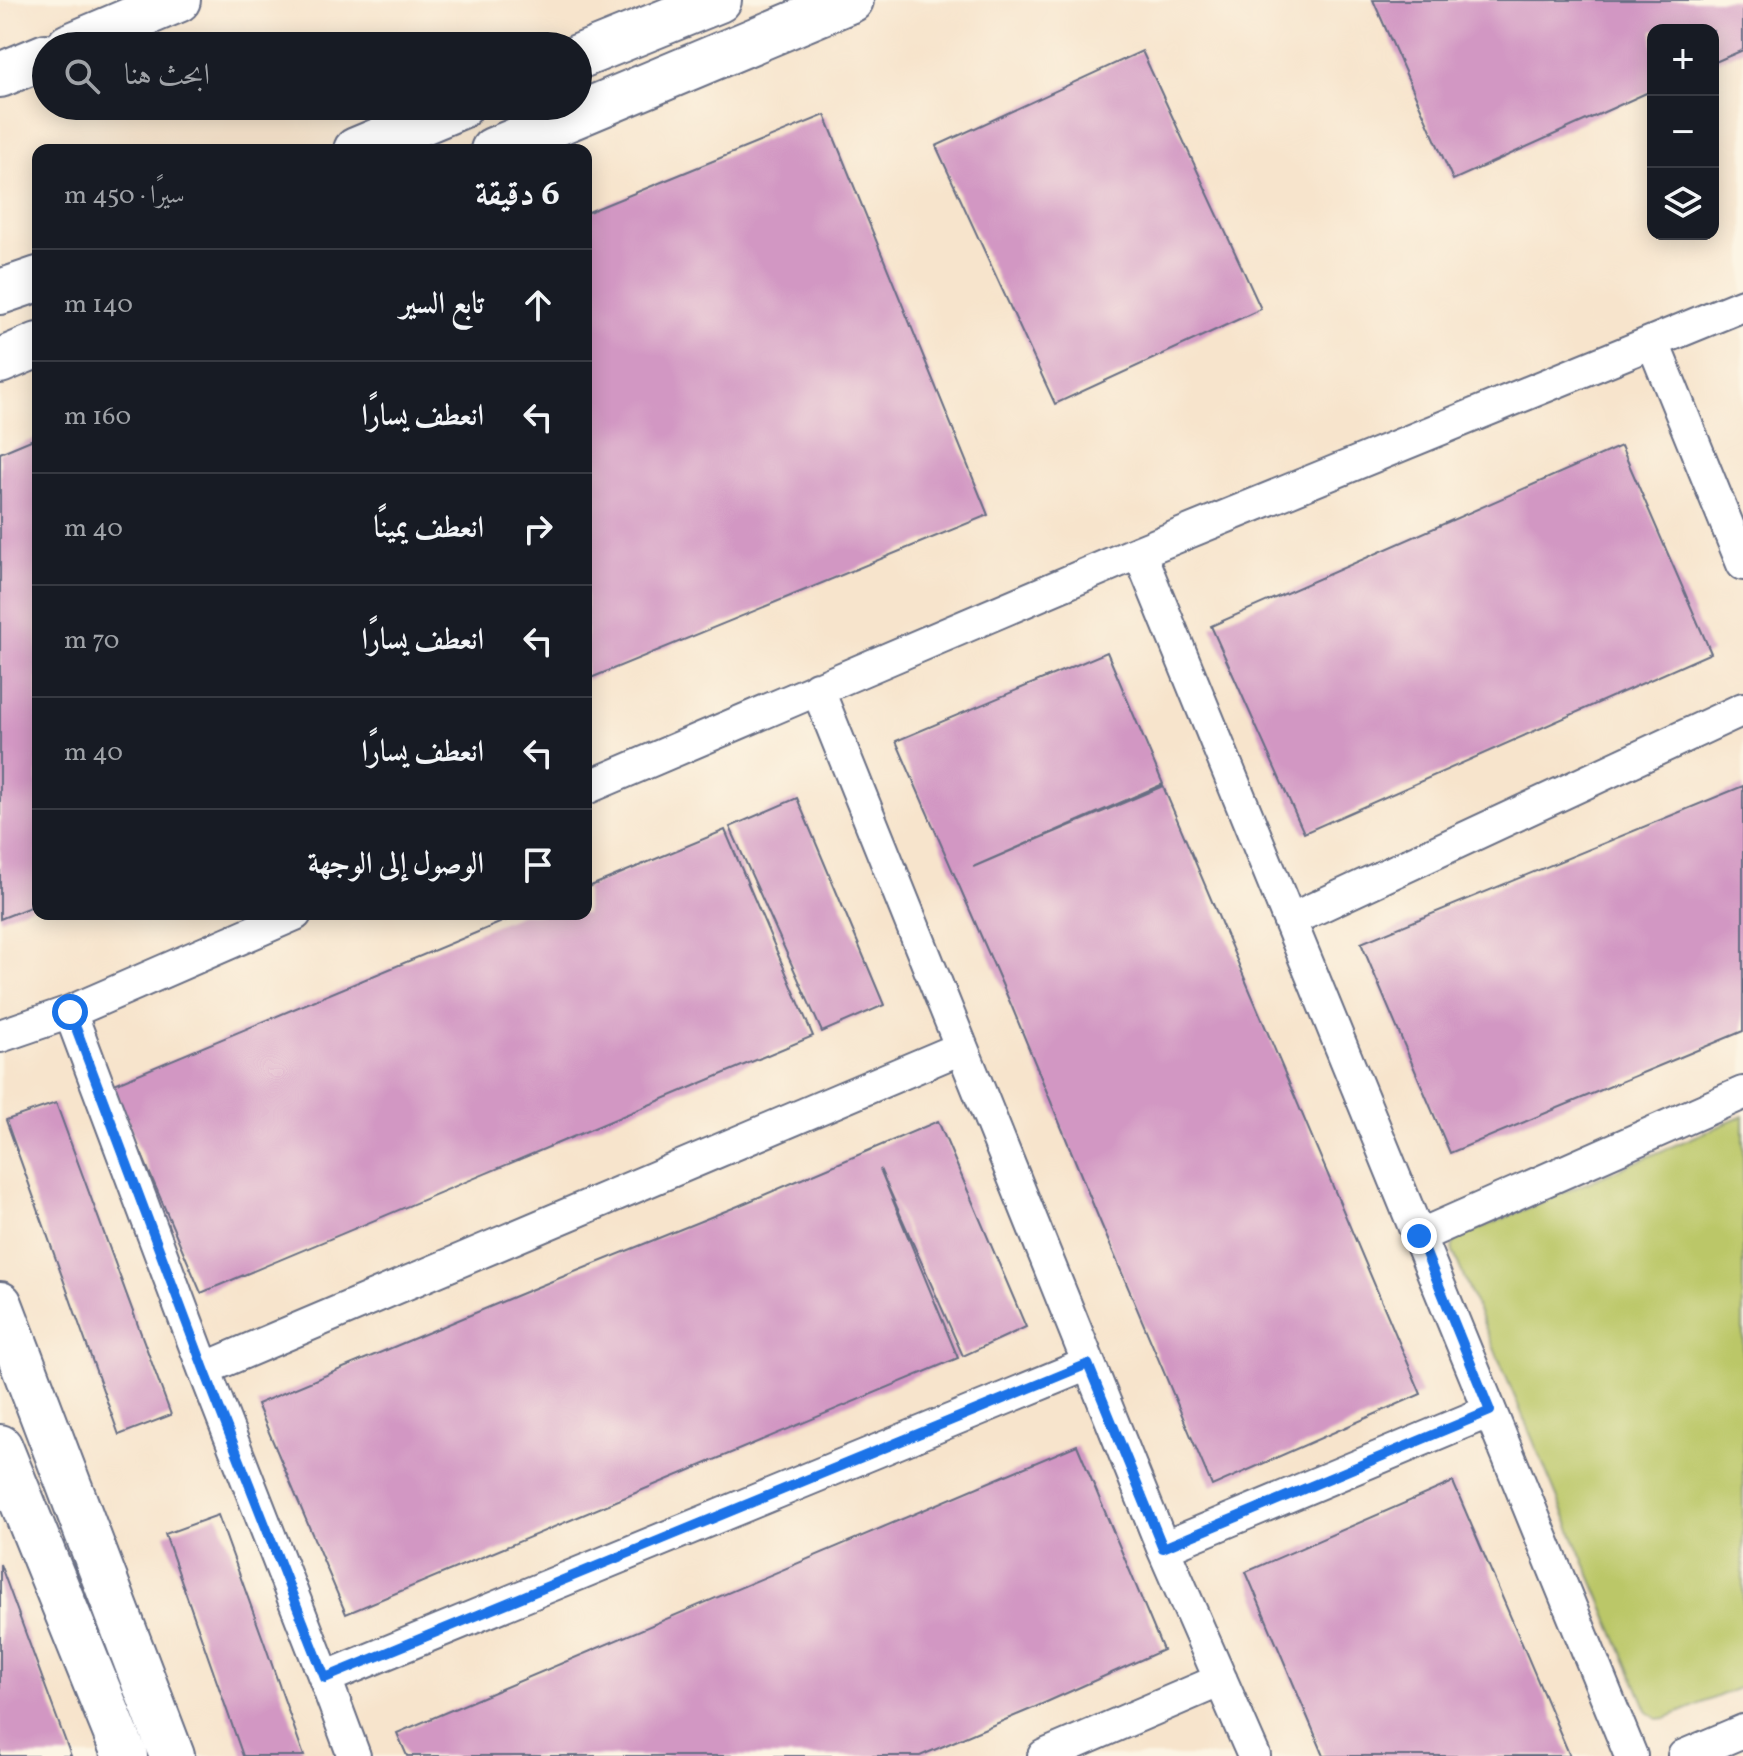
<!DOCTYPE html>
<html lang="ar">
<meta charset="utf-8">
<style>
:root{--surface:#171b24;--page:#20242c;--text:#f1f3f6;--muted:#9ea1a6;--line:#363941}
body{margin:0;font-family:Vollkorn,Amiri,serif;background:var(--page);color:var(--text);direction:rtl}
.controls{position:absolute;right:24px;top:24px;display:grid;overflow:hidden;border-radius:16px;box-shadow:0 4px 20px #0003}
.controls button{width:72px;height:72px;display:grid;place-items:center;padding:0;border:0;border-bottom:2px solid var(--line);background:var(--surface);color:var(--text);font:40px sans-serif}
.stop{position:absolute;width:24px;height:24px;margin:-18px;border:6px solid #1a73e8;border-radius:50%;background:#fff}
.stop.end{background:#1a73e8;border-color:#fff;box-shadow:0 2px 8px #0008}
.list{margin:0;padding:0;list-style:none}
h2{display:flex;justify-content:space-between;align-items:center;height:104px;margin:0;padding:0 32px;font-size:34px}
h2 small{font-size:26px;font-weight:400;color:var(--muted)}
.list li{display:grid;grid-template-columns:52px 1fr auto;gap:24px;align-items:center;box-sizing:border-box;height:112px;padding:0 32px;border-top:2px solid var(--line)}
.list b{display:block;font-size:30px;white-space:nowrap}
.list em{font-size:26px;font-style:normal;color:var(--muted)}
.icon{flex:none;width:44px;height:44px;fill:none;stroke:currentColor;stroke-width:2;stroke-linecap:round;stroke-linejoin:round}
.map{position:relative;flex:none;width:1743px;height:1756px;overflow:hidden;direction:ltr}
.search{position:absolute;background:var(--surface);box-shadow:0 4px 20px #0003;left:32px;top:32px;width:560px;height:88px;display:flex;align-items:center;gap:20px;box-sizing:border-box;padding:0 28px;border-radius:44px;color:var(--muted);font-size:30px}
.panel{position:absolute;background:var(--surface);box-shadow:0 4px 20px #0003;left:32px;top:144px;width:560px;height:776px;border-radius:16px;direction:rtl}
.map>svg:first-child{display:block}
</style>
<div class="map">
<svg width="1743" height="1756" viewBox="0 0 1743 1756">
<rect width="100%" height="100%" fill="#fcf5e5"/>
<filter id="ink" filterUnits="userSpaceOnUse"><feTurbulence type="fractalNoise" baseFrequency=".0125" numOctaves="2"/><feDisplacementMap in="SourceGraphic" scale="16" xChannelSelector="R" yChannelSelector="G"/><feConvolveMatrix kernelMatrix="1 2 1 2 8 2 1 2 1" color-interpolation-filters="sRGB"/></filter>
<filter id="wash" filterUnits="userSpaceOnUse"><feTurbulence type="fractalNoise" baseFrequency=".006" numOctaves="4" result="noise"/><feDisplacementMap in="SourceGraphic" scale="32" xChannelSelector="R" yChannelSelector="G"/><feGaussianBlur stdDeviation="1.8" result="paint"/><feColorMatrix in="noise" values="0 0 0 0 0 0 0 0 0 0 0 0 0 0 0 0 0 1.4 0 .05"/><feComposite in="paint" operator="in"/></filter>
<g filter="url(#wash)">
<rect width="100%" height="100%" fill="#f7e4cc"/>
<path fill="#bbc768" stroke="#6b7b63" stroke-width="2" d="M1743,1116V1686L1666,1718L1657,1719L1648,1712L1452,1249L1455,1240L1465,1235Z"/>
<g id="blocks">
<path fill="#d297c3" d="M1373,0H1743V50L1713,63V30H1653V90L1453,180Z
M1142,51L1261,309L1055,404L936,146Z
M825,115L988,515L586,680V213Z
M38,437V904L0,919V453Z
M1621,446L1711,653L1304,833L1211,626Z
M1107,652L1163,784L973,867L1163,786L1421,1394L1212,1486L1097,1214L1012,1007L896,741Z
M1743,786V1031L1450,1153L1361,943Z
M797,798L884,1005L822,1032L730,827Z
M725,830L813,1036L201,1293L112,1085L521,914H586V888Z
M56,1103L171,1415L119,1435L6,1120Z
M938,1121L1026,1327L963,1356L880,1169L958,1358L346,1614L257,1404L530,1290L738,1206Z
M1077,1445L1163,1650L1031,1709L920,1756H407L397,1733Z
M1453,1482L1570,1756H1324L1246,1572Z
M218,1515L264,1642L304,1756H243L165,1534Z
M0,1564L71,1756H0Z"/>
</g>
</g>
<g filter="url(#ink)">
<use href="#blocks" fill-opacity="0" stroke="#686e84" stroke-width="2"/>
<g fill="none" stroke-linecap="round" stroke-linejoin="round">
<defs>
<path id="street" d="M1653,343L1743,564
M1139,552L1631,1756
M817,688L1163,1548L1254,1756
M586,788L1139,552L1743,305
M1290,920L1743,709
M70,1012L204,1369L325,1678L354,1756
M0,1036L70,1012L295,914
M1419,1236L1743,1093
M204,1369L961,1048
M1163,1548L1490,1411
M325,1678L1088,1364
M1044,1756L1221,1680
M1684,1756L1743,1731"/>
<path id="secondary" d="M578,57L719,0
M356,150L461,106
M493,150L851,0
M0,292L38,279
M0,361L38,345
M0,1304L172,1756
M0,1447L125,1756"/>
<path id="highway" d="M69,46L178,0
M0,75L46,56"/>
</defs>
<use href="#street" stroke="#686e84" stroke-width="36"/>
<use href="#secondary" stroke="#686e84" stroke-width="48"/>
<use href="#highway" stroke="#686e84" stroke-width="48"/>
<use href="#street" stroke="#fff" stroke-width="32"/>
<use href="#secondary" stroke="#fff" stroke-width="44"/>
<use href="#highway" stroke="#fff" stroke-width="44"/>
</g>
</g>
<g fill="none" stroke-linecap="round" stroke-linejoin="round" filter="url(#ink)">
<path stroke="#1a73e8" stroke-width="10" d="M70,1012L204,1369L325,1678L1088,1364L1163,1548L1490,1411L1419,1236"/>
</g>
</svg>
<div class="controls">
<button>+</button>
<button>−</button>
<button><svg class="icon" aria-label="layers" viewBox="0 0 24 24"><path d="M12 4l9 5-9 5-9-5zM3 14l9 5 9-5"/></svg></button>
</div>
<div class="stop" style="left:70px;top:1012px"></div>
<div class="stop end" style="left:1419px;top:1236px"></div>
<div class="search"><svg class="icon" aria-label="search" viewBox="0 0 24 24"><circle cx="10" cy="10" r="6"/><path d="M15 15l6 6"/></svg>ابحث هنا</div>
<section class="panel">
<h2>6 دقيقة<small>سيرًا · 450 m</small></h2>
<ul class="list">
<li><svg class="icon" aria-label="ahead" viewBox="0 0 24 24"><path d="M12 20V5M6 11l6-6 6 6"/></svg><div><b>تابع السير</b></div><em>140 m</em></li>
<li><svg class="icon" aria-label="left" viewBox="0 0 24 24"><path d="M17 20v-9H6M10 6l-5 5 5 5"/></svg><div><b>انعطف يسارًا</b></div><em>160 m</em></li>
<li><svg class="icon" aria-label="right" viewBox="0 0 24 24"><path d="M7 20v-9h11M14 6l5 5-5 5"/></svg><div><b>انعطف يمينًا</b></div><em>40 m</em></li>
<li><svg class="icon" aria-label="left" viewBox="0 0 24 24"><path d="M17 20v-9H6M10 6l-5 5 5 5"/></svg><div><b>انعطف يسارًا</b></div><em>70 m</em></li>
<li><svg class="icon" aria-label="left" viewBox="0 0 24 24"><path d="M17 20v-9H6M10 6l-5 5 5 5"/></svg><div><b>انعطف يسارًا</b></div><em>40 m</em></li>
<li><svg class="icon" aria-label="arrive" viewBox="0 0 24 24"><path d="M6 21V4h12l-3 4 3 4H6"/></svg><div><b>الوصول إلى الوجهة</b></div></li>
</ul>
</section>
</div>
